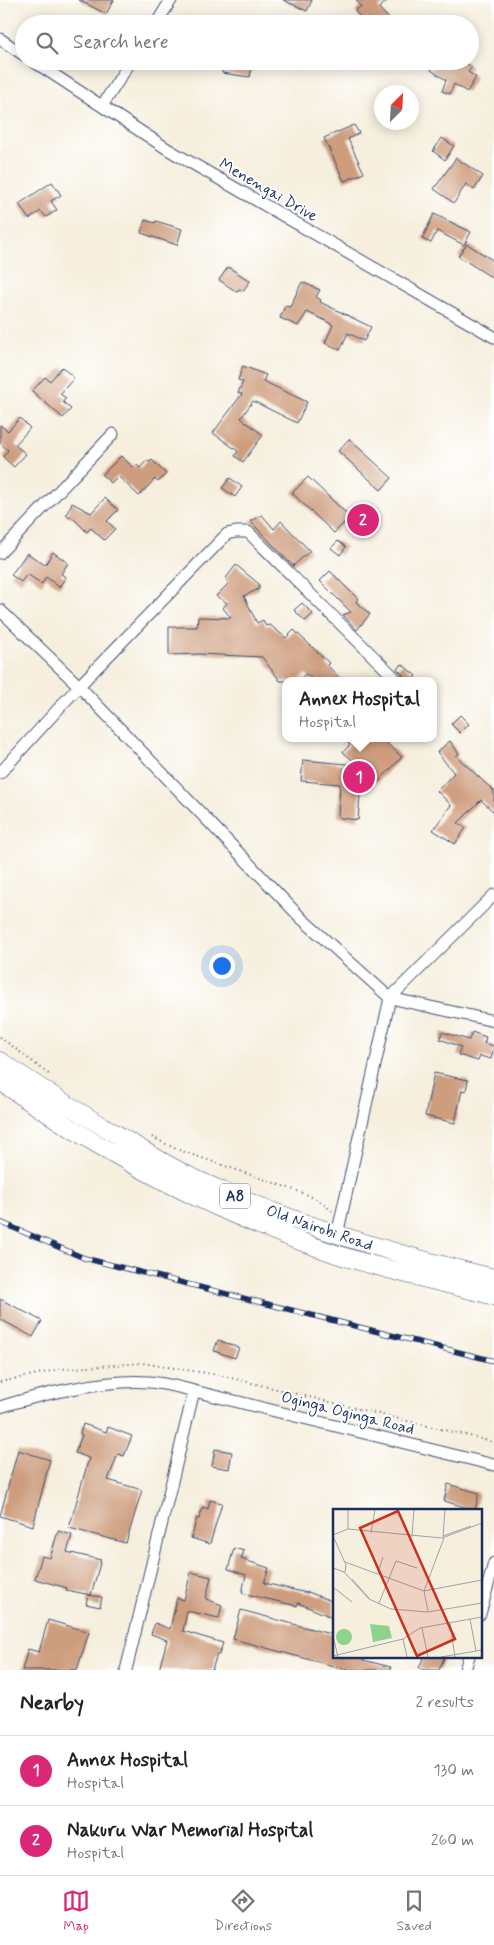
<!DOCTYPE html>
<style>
:root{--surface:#fff;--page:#f2f2f2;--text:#222;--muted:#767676;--line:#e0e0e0;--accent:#db2777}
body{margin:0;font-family:Mynerve,sans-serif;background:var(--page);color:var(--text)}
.compass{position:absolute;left:374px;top:85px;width:45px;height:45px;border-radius:50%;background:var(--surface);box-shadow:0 2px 12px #0003;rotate:24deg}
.you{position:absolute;left:221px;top:965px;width:18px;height:18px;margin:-12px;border:4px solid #fff;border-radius:50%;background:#1a73e8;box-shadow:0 0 0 8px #1a73e833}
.badge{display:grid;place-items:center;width:32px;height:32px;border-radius:50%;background:var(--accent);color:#fff;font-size:16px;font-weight:700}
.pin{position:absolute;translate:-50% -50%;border:2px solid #fff;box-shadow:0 1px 5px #0006}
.popup{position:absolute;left:282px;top:677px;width:155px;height:65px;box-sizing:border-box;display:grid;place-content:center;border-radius:10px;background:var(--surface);filter:drop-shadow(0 1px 4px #0005);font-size:16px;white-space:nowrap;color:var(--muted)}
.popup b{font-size:19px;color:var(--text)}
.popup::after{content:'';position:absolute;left:50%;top:100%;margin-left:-10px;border:10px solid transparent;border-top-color:var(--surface)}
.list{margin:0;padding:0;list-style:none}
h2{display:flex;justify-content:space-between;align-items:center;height:65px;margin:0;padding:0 20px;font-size:21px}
h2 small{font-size:16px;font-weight:400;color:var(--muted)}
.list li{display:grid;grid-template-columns:32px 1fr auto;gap:15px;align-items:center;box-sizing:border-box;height:70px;padding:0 20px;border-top:1px solid var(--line)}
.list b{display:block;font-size:19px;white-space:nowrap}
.list p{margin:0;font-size:16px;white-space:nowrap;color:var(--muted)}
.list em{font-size:16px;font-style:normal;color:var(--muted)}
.icon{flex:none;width:28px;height:28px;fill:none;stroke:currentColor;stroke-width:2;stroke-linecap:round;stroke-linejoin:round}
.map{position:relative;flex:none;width:494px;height:1670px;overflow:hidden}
.search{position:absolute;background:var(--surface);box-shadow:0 2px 12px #0003;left:15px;right:15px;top:15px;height:55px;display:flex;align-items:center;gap:12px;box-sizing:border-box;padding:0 18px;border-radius:28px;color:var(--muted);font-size:19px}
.sheet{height:205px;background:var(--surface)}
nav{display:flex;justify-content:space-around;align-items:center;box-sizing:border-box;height:70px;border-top:1px solid var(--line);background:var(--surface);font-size:14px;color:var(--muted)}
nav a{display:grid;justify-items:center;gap:2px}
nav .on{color:var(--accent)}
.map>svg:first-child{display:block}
</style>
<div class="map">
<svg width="494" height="1670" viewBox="0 0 494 1670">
<rect width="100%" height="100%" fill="#fff"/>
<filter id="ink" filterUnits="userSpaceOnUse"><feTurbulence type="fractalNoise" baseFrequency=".02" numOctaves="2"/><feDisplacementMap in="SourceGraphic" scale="10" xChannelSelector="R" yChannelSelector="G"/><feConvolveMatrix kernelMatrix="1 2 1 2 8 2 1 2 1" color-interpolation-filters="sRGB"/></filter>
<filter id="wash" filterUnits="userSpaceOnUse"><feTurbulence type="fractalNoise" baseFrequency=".0096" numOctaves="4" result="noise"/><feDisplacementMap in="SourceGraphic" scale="20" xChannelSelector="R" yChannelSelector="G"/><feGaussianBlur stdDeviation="1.12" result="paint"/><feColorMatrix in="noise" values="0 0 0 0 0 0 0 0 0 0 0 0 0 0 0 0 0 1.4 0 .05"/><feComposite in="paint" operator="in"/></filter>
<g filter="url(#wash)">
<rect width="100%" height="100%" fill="#f6efde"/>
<g id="blocks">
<path fill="#ce9d7e" d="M79,0H114L106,14Z
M283,0H312L307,11Z
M356,0H388L379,8L389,19L383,24H372L367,18L363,21L355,11L361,6Z
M224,61H253L250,77L222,73Z
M437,61H463L472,67L468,72L476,77L467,92L454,84L450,94L442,91L446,80L431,70Z
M354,125L359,133L348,139L364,173L344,181L324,138Z
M442,138L454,146L445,160L433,151Z
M456,158L483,176L474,190L466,184L454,203L434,189Z
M52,182L61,195L51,201L57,210L46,217L41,211L29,219L19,204Z
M434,214L471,232L464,245L437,231L431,243L422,239Z
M145,220L155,223L156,221L182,229L177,245L141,233Z
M467,244L494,261V279L458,256Z
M228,267L250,281L243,291L239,289L237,292L219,280Z
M302,282L320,290L316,297L321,300L320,302L371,327L364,341L348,333L340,350L325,343L333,325L324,320L307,312L298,326L280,318L285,306L290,307Z
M243,366L266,375L263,381L307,402L297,423L253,401L241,418L263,435L243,462L235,456L238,451L213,433L242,394L238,393L243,382L238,380Z
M62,367L74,378L60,394L66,398L63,402L71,409L63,418L32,391L45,377L50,381Z
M20,418L30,428L15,445L26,454L14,467L3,457L8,450L0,443V425L8,431Z
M349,439L392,478L381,490L338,451Z
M121,456L133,467L137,465L140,468L147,460L149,462L152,460L166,474L158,482L155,479L139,496L118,476L111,483L102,475Z
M308,477L350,517L334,533L292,493Z
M230,478L242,487L235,497L222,488Z
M105,498L118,510L107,521L115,529L104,540L91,528L87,532L73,518L66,515L72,503L91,513Z
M262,515L274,529L281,521L310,551L293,566L250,521Z
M338,541L346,547L340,555L331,548Z
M53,552L68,563L61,574L66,577L59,587L46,577L42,584L27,574L21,582L11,575L27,553L45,565Z
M236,565L259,584V589L244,596L257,623L263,620L266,626L270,625L286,638L294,630L329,663L327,665L342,681H314L306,674L297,681H280L262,657L200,654L169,655V627H197L198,617L231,618L223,608L227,603L216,596L228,584L226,578Z
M330,571L358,599L356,602L370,614L357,630L343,615L351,612L320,581Z
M302,603L313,614L305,621L294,610Z
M402,664L416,676L411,681H405L404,676L397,669Z
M460,715L469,724L460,733L451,724Z
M343,738H381L402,757L377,783L362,770L358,820L341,818L338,816L340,784L301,781L303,760L358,765L343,752L350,745Z
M450,741L459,754L456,756L494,791V812L481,800L458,823L466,828L455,844L433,830L451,805L437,791L454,773L437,752Z
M442,1032L469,1040L472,1032L486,1037L484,1043L494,1046L491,1059L480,1056L478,1061L458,1055L461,1047L440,1039Z
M434,1073L468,1080L466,1091L462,1090L455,1123L425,1116Z
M0,1299L42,1321L33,1337L0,1319Z
M218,1340L239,1348L235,1358L214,1351Z
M83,1424L106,1432L108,1427L132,1436L124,1456L118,1454L108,1480L142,1490L126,1543L69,1528L89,1458L75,1453L82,1435L80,1434Z
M215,1449L232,1452L229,1469L212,1466Z
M18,1450L50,1460L33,1526L0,1516Z
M448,1484L479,1493L475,1510L444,1501Z
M210,1500L222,1503L210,1544L191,1538L197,1518L199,1519L203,1507L208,1509Z
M58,1531L72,1535L67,1552L101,1560L91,1595L66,1590L67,1588L35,1579L42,1556L50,1558Z
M234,1548L244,1551L241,1559L269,1568L264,1583L307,1593L308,1592L334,1602V1618L298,1603L297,1606L242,1593L246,1575L228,1569Z
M191,1572L211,1577L206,1599L222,1605L219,1618L187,1611L183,1631L223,1643L219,1655L217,1654L212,1670H159L167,1640L151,1634L155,1623L170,1629L177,1598L184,1600Z
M88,1595L102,1597L100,1607L86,1604Z
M241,1610L334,1635V1656H364L363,1660L391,1667L390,1670H348L233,1639Z
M48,1620L89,1632L77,1670H22L28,1649L39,1652Z
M424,1656H439L444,1658L439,1670H425L419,1668Z"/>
</g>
</g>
<g filter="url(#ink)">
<use href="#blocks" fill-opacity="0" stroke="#3c4c71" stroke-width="1"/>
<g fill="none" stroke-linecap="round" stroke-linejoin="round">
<defs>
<path id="minor" d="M156,24L171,0
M0,39L24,55
M33,61L169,150L494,337
M102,106L131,61
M0,553L113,434
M0,610L79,686L301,918L390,998L494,1021
M0,773L79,686L227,534L236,532H248L398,681
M337,1235L390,998L494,895
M0,1407C41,1394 106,1379 148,1382C164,1383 179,1387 194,1391L494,1465
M480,1614L494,1563
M126,1670L194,1391
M465,1670L469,1656"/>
<path id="highway" d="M0,1061C38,1087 77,1111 116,1134C139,1148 161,1162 185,1174C283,1221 388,1253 494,1278
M0,1081C103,1154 217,1214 336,1254C388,1271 442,1282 494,1296"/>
</defs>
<use href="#minor" stroke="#3c4c71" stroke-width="13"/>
<use href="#highway" stroke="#3c4c71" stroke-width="19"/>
<path stroke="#3c4c71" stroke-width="2" stroke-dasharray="1 4" stroke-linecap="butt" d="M0,1037L50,1075
M152,1137L176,1149L306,1194L321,1202L332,1211
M0,1382L61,1369L142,1363L219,1375L494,1442"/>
<use href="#minor" stroke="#fff" stroke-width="11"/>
<use href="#highway" stroke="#fff" stroke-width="18"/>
<defs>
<path id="rail" d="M0,1222L84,1258L494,1361"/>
</defs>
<use href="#rail" stroke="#1b2f5e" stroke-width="5.5"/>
<use href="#rail" stroke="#fff" stroke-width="4" stroke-dasharray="11" stroke-linecap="butt"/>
</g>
</g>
<g text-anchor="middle" stroke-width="4" stroke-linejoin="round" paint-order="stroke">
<rect fill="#fff" stroke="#5f6d8e" stroke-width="1" x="220" y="1183.5" width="30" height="25" rx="4"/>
<g font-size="15" font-weight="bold" fill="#1b2f5e">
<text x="235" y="1201">A8</text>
</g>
<g font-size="16" fill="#1b2f5e" stroke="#fff">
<text transform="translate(269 189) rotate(30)" y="6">Menengai Drive</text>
<text transform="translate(320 1227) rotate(19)" y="6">Old Nairobi Road</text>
<text transform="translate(348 1412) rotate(14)" y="6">Oginga Oginga Road</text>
</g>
</g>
<g transform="translate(333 1509)">
<rect width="149" height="149" fill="#f6efde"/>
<path d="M37,115L56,117L59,129L40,133ZM3 128a8 8 0 1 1 16 0a8 8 0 1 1-16 0Z" fill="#8fd28b"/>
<path fill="none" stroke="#9ea2ab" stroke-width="1" d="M15,0V20M38,24L42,0M0,26L15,20L109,29L149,14M0,27L13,56L12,63M110,27L138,17M79,28L81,0M110,28L112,0M12,53L91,82L149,71M0,59L11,63L36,90L58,100L95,103L149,94M45,64L50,48M19,70L36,89M0,78L19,93M46,94L63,52L84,59M95,102L91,82L111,29M137,110L143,142M117,114L122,148M89,119L95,148M0,127L5,148M70,130L74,148M0,147L70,130L87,119L149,108M108,148L149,141"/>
<path fill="#c8321e" fill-opacity="0.15" stroke="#c8321e" stroke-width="2.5" d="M65,2L122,130L84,147L27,19Z"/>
<rect width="149" height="149" fill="none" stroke="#1b2f5e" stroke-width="2.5"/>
</g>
</svg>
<svg class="compass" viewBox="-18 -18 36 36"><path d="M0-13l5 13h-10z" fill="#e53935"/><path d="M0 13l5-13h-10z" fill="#767676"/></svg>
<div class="you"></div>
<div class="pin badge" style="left:359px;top:777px">1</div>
<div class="popup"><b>Annex Hospital</b>Hospital</div>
<div class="pin badge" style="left:363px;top:520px">2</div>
<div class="search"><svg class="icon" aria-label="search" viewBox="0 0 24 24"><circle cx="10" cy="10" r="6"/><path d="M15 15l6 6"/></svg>Search here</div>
</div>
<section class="sheet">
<h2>Nearby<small>2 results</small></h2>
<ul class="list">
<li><span class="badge">1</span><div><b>Annex Hospital</b><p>Hospital</p></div><em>130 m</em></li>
<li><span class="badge">2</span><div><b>Nakuru War Memorial Hospital</b><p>Hospital</p></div><em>260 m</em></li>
</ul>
</section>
<nav>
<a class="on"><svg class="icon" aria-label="map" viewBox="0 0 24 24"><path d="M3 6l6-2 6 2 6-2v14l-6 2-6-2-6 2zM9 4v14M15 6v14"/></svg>Map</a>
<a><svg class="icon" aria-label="directions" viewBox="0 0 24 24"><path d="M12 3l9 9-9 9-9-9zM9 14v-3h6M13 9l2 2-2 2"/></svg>Directions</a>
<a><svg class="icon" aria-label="saved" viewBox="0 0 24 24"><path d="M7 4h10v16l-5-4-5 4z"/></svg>Saved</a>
</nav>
